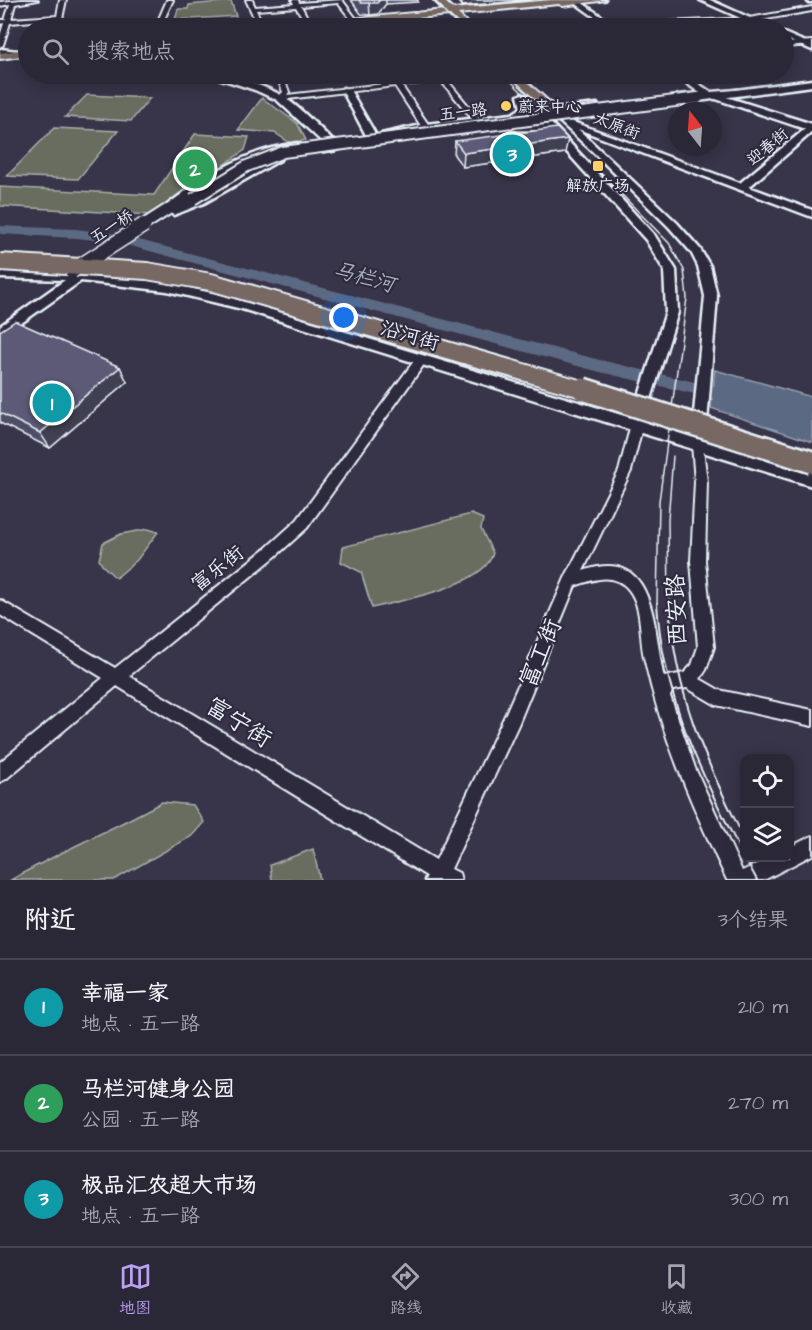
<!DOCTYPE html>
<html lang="zh">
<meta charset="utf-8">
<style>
:root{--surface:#2a2737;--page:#322f3f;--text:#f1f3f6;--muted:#a5a5ad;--line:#464452;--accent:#bca0f2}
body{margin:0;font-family:"Architects Daughter","LXGW WenKai TC",sans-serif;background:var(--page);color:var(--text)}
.controls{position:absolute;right:18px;bottom:18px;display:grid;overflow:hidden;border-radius:12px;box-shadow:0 3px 15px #0003}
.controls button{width:54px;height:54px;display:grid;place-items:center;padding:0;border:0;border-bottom:2px solid var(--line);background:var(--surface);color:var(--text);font:30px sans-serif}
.compass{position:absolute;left:668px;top:102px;width:54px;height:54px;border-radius:50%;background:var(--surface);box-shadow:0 3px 15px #0003;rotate:343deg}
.you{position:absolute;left:344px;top:318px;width:21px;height:21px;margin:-15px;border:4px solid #fff;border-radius:50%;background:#1a73e8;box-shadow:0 0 0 9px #1a73e833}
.badge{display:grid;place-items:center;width:39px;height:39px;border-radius:50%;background:var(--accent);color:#fff;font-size:20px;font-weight:700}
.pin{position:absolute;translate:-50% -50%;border:3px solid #fff;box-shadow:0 2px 6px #0006}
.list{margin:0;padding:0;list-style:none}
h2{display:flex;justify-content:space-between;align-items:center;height:78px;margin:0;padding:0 24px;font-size:26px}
h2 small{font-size:20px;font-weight:400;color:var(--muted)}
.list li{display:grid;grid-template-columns:39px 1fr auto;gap:18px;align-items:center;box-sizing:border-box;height:96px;padding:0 24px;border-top:2px solid var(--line)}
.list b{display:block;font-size:22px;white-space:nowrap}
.list p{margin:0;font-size:20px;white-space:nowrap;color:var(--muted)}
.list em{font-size:20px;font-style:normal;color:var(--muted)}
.icon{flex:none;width:33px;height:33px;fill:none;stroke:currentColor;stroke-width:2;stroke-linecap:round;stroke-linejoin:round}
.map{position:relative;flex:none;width:812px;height:880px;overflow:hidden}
.search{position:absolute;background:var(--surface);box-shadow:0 3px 15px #0003;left:18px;right:18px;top:18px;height:66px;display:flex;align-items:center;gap:15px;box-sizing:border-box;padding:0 21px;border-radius:33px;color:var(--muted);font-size:22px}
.sheet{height:366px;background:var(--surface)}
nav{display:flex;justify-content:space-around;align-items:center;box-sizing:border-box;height:84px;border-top:2px solid var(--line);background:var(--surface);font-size:16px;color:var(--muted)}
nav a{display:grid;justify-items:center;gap:3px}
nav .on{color:var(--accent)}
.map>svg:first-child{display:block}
</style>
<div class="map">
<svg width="812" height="880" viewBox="0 0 812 880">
<rect width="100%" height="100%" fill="#383449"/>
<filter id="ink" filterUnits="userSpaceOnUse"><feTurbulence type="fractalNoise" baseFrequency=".0167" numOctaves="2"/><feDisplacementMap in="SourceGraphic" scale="12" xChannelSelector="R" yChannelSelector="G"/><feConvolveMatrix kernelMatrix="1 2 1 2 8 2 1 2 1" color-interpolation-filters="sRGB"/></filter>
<g filter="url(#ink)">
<path fill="#676d60" stroke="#a8afac" stroke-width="1.5" d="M231,1L236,16L175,20L178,9H188L189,5Z
M87,95L150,98L131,121L65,117Z
M262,98L297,123L306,140L290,143L275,133L238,130Z
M54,128L118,131L78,179L7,176Z
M195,134L249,137L245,150L151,215L0,206V187L154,195Z
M471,514L483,519L481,529L493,553C485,586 402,600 372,608L361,572L341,562L343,547Z
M148,529L158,532L137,560L116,578L102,565L99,560L103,543L121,534Z
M162,802L193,805L204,822L192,836L114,880H11C60,851 112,830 162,802Z
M313,849L320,880H272L270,865Z"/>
<path fill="#5c6983" stroke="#949fb2" stroke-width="1.5" d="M715,370L812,397V442L711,408Z"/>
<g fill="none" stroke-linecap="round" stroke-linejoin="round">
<path fill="#5c6983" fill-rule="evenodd" d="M0,226L76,229L116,234L600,360L712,386L718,387L721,392L718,397L712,398L600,372L116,242L76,238L0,234Z"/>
<defs>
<path id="minor" d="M21,0H38L15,4L11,19L57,16L60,0H66L60,28H54L56,19L10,23L3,45L0,47V36L4,23L0,24V20H5L10,4L0,6V2Z
M167,0H173L160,28H155Z
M246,0H252L255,7L294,4L292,0H298L299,3L342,0L363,28H358L338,3L301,6L313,28H309L296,7L256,10L264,28H259Z
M812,7V11L749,22L608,28H581L584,26L749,18Z
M812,41V45L784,47V43Z
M276,74H282L289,92L287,95L393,83L387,74H393L399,82L442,76L484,74L481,76L447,80L481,121L475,122L441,81L401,85L430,127L426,129H423L395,86L280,100L277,98L283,92Z
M421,356L426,360L425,363L307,528L276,556L129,676L436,860L506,713L565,578L619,471L631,424L637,420L643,424L631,471L583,571C657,544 653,631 664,677L684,673L692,665L698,647L691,561L695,482L692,444L694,441H702L707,482L705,561L714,647L706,670L700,679L719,690L812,710V726L716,705L687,688L673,690L670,696L695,768L742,871L770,858H790V847L812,836V855L764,880H727C693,808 661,735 644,657C639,636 643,608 629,590C614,572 595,579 575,586L518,725L451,869L459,873L461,880H433L117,686L6,779L0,782V762L103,678L0,615V600L115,668L266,548L297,520L417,357Z"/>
<path id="tertiary" d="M571,0H578L618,28H610Z
M0,49L28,52V56L0,53Z
M206,74C225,72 264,86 281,95C296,104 328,135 340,149L332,151L277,100L255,90Z
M674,74H683L711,92L750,89V93H747L723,96L812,124V132L749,187L812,210V217L578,129L677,223L700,249L710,266L717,296L706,435L704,439H694L692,435L705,296L698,266L691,252L669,227L592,151L559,121L541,115L386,137L381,134L426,124L512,114L521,108L518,96L522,94L526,96L530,109L527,112L597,104L598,106L594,109L551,114L740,183L805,129L710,97L678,99V95L700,93Z
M343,88L350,90L377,137L375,139L367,137L342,90Z
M542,120H548L556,128L655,236L676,270L678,312L642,428H632L630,424L666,312L664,270L646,240L549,132C536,127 518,134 508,127L512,124L542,123Z
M297,143L300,144V148L278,152L247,162L216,180L178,207L246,169L275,157L280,160L204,203L174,215L162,210C169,202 179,197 187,190C222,166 255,149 297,143Z
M440,861L448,865L452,873L449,880H425L432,865Z"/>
<path id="secondary" d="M700,0H710L772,28H763Z
M807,0H812V2H808Z
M784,33L812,45V50L784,38Z
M812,80V86L698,101L693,98L698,95Z
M193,196L199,199L197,201L167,213L161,210Z
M0,270L75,273L82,270L88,274L167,283L225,296L812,472V486L242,309L167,291L81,281L0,338V326L65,280L0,278Z"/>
<path id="primary" d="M435,0H443L453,9L551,0H606L563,6L559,4L458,14L472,28H464L450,15L309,28H284L288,25L445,10Z
M28,49V55L0,59V53Z
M509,74H518L566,117V121H558Z"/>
</defs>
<use href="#minor" stroke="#e8f1f8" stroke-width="4"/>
<use href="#tertiary" stroke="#e8f1f8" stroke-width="5"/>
<use href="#secondary" stroke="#e8f1f8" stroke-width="5"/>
<use href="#primary" stroke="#e8f1f8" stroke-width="4"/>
<use href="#minor" fill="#2f2a3d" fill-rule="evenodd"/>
<use href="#tertiary" fill="#2f2a3d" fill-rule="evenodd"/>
<use href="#secondary" fill="#2f2a3d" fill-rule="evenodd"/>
<use href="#primary" fill="#776864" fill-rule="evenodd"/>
<path stroke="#e8f1f8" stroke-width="1.5" d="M432,0L460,28
M504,74L669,243L684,270L687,298L659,501L657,604
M669,604L668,520L673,456"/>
<path stroke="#e8f1f8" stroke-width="2" d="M657,603C662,695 702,777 744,857
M669,603C675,694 704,758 744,838
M745,858L757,880"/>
<defs>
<path id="secondary-bridge-far2" d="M691,99L698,98"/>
<path id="secondary-bridge-far1" d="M193,199L247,166L283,152L698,98
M142,226L167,210"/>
<path id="secondary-bridge" d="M72,271L144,225"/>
<path id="trunk-bridge-far1" d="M0,262L147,271L211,282L589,391"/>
<path id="trunk-bridge" d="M583,389L812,462"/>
</defs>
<use href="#secondary-bridge-far2" stroke="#e8f1f8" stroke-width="10" stroke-linecap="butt"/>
<use href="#secondary-bridge-far1" stroke="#e8f1f8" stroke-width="14" stroke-linecap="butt"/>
<use href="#secondary-bridge" stroke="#e8f1f8" stroke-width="17" stroke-linecap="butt"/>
<use href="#trunk-bridge-far1" stroke="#e8f1f8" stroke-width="20" stroke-linecap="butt"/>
<use href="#trunk-bridge" stroke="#e8f1f8" stroke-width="26" stroke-linecap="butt"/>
<use href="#secondary-bridge-far2" stroke="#2f2a3d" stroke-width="8"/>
<use href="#secondary-bridge-far1" stroke="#2f2a3d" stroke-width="10"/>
<use href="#secondary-bridge" stroke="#2f2a3d" stroke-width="14"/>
<use href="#trunk-bridge-far1" stroke="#776864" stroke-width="16"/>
<use href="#trunk-bridge" stroke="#776864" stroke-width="21"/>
</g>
<path fill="#4e4d66" stroke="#e8f1f8" stroke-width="1.5" d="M351,0H418V2L386,4L378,14L370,15L361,14Z
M456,0H532L462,6Z
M455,141L565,153L463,167L454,155Z
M0,331L120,367L127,382L50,448L0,423Z"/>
<path fill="#403f53" stroke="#e8f1f8" stroke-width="1.5" d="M380,0H386V4L378,14L370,15L369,3Z
M462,0H532L462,6Z
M568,139L565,153L463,167L464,153Z
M120,367L127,382L50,448L40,433Z"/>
<path fill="#5b5a77" stroke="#e8f1f8" stroke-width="1.5" d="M359,0H380L377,3H361Z
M557,128L568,139L464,153L455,141Z
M15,321L120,367L40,433L0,413V331Z"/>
</g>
<g fill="#ffd166" stroke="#2f2a3d" stroke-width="2">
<circle cx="506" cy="106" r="6"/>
<rect x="592" y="160" width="12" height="12" rx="3"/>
</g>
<g text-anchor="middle" stroke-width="4.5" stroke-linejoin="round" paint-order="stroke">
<g font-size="16" fill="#e8f1f8" stroke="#2f2a3d" text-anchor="start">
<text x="518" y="112">蔚来中心</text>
<text x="598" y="191" text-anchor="middle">解放广场</text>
</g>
<g font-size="16" fill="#e8f1f8" stroke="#2f2a3d">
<text transform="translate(463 111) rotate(-7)" y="6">五一路</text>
<text transform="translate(617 125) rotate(21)" y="6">太原街</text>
<text transform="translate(767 146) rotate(-40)" y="6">迎春街</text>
<text transform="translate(111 226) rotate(-33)" y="6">五一桥</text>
</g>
<g font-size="20" fill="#e8f1f8" stroke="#2f2a3d">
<text transform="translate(410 335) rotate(16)" y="7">沿河街</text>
<text transform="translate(217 568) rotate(-38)" y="7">富乐街</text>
</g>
<g font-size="21" font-style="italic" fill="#a9b4c3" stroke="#2f2a3d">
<text transform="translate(364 277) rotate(15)" y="7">马栏河</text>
</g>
<g font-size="24" fill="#e8f1f8" stroke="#2f2a3d">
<text transform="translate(676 610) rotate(-92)" y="8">西安路</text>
<text transform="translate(540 653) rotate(-67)" y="8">富工街</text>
<text transform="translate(239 722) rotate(32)" y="8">富宁街</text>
</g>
</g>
</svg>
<div class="controls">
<button><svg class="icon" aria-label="locate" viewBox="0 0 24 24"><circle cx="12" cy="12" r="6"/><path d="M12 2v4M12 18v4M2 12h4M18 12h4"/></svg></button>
<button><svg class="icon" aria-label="layers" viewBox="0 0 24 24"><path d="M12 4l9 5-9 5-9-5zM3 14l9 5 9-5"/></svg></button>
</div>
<svg class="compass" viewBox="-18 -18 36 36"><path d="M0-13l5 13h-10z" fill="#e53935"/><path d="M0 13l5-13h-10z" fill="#a5a5ad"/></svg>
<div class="you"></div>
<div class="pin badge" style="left:52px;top:403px;background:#0f9aa8">1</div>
<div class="pin badge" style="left:195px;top:169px;background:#2e9e5b">2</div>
<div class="pin badge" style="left:512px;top:154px;background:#0f9aa8">3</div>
<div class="search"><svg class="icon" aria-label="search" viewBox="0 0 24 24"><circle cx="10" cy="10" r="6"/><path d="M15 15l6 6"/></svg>搜索地点</div>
</div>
<section class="sheet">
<h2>附近<small>3个结果</small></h2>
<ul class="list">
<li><span class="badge" style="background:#0f9aa8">1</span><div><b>幸福一家</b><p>地点 · 五一路</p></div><em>210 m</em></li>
<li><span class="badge" style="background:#2e9e5b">2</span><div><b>马栏河健身公园</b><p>公园 · 五一路</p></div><em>270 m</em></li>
<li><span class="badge" style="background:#0f9aa8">3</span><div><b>极品汇农超大市场</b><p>地点 · 五一路</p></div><em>300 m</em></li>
</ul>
</section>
<nav>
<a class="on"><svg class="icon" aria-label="map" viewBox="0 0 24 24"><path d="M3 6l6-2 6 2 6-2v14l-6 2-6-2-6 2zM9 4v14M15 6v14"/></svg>地图</a>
<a><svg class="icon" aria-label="directions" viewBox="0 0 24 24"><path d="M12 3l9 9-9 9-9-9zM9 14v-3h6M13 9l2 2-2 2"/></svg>路线</a>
<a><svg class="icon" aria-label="saved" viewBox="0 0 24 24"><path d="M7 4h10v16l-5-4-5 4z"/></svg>收藏</a>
</nav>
